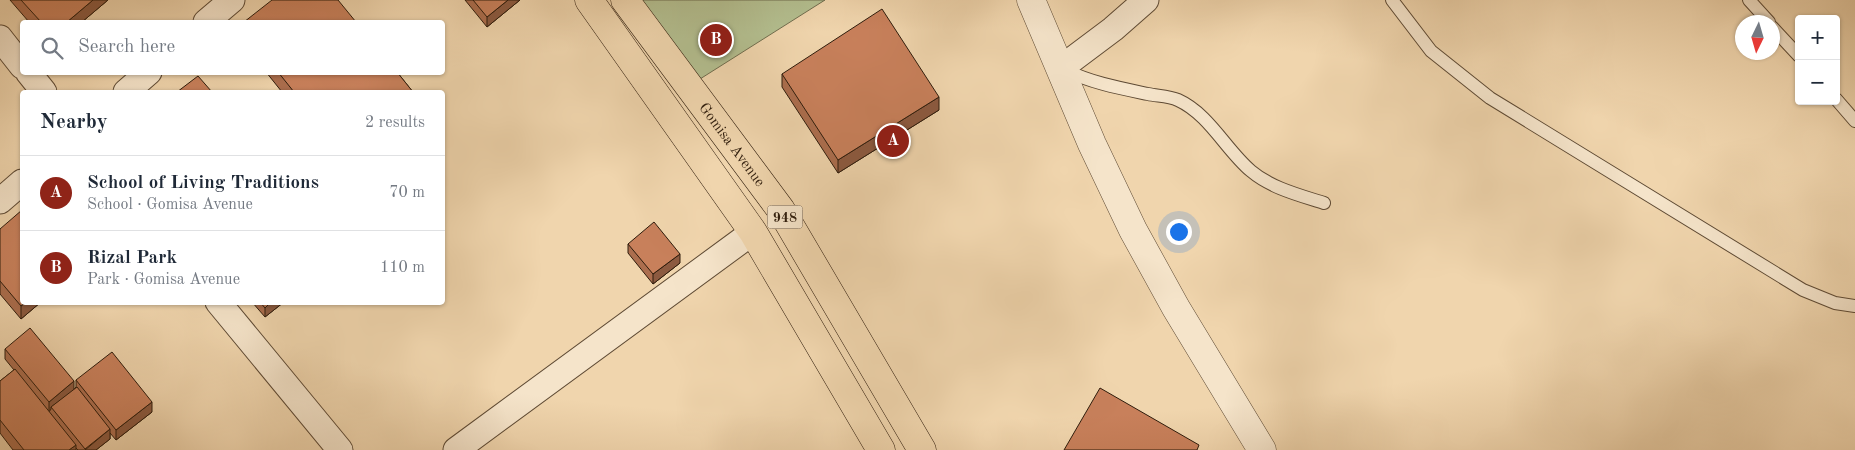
<!DOCTYPE html>
<meta charset="utf-8">
<style>
:root{--surface:#fff;--page:#f6f6f7;--text:#1f2937;--muted:#747a83;--line:#e0e1e3;--accent:#8f2418}
body{margin:0;font-family:"Old Standard TT",serif;background:var(--page);color:var(--text)}
.controls{position:absolute;right:15px;top:15px;display:grid;overflow:hidden;border-radius:5px;box-shadow:0 1px 4px #0004}
.controls button{width:45px;height:45px;display:grid;place-items:center;padding:0;border:0;border-bottom:1px solid var(--line);background:var(--surface);color:var(--text);font:25px sans-serif}
.compass{position:absolute;left:1735px;top:15px;width:45px;height:45px;border-radius:50%;background:var(--surface);box-shadow:0 1px 4px #0004;rotate:185deg}
.you{position:absolute;left:1178px;top:231px;width:18px;height:18px;margin:-12px;border:4px solid #fff;border-radius:50%;background:#1a73e8;box-shadow:0 0 0 8px #1a73e833}
.badge{display:grid;place-items:center;width:32px;height:32px;border-radius:50%;background:var(--accent);color:#fff;font-size:16px;font-weight:700}
.pin{position:absolute;translate:-50% -50%;border:2px solid #fff;box-shadow:0 1px 5px #0006}
.list{margin:0;padding:0;list-style:none}
h2{display:flex;justify-content:space-between;align-items:center;height:65px;margin:0;padding:0 20px;font-size:21px}
h2 small{font-size:16px;font-weight:400;color:var(--muted)}
.list li{display:grid;grid-template-columns:32px 1fr auto;gap:15px;align-items:center;box-sizing:border-box;height:75px;padding:0 20px;border-top:1px solid var(--line)}
.list b{display:block;font-size:19px;white-space:nowrap}
.list p{margin:0;font-size:16px;white-space:nowrap;color:var(--muted)}
.list em{font-size:16px;font-style:normal;color:var(--muted)}
.icon{flex:none;width:28px;height:28px;fill:none;stroke:currentColor;stroke-width:2;stroke-linecap:round;stroke-linejoin:round}
.map{position:relative;flex:none;width:1855px;height:450px;overflow:hidden}
.search{position:absolute;background:var(--surface);box-shadow:0 1px 4px #0004;left:20px;top:20px;width:425px;height:55px;display:flex;align-items:center;gap:12px;box-sizing:border-box;padding:0 18px;border-radius:5px;color:var(--muted);font-size:19px}
.panel{position:absolute;background:var(--surface);box-shadow:0 1px 4px #0004;left:20px;top:90px;width:425px;height:215px;border-radius:5px}
.map>svg:first-child{display:block}
</style>
<div class="map">
<svg width="1855" height="450" viewBox="0 0 1855 450">
<rect width="100%" height="100%" fill="#f0d5ad"/>
<filter id="stains"><feTurbulence type="fractalNoise" baseFrequency=".004" numOctaves="4"/><feColorMatrix values="0 0 0 0 .2 0 0 0 0 .09 0 0 0 0 .02 0 0 0 .5 -.17"/></filter>
<radialGradient id="worn" r=".72"><stop offset=".6" stop-color="#630" stop-opacity="0"/><stop offset="1" stop-color="#630" stop-opacity=".3"/></radialGradient>
<path fill="#b3be8f" stroke="#706d4e" d="M639,0H825L700,79Z"/>
<g fill="none" stroke-linecap="round" stroke-linejoin="round">
<defs>
<path id="service" d="M1392,0L1431,51L1490,98L1803,290L1835,303L1855,306
M1749,0L1769,22
M1772,27L1799,56
M1065,70C1092,83 1119,88 1148,94C1157,96 1169,96 1178,100C1209,114 1226,150 1251,171C1271,188 1299,195 1324,203
M1836,99L1855,121"/>
<path id="minor" d="M206,22L232,0
M0,38L22,66
M1061,68L1113,29L1146,0
M28,72L44,92
M126,92L149,72
M0,201L22,182
M218,302L340,450
M456,450L753,232"/>
<path id="tertiary" d="M1031,0L1092,144L1133,230L1176,308L1262,450"/>
<g id="primary">
<path d="M589,0L753,232L881,450"/>
<path id="s1" d="M625,0L781,210L922,450"/>
</g>
</defs>
<use href="#service" stroke="#5e4a34" stroke-width="14"/>
<use href="#minor" stroke="#5e4a34" stroke-width="27"/>
<use href="#tertiary" stroke="#5e4a34" stroke-width="29"/>
<use href="#primary" stroke="#2e1c0c" stroke-width="29"/>
<use href="#service" stroke="#f5e4ca" stroke-width="12"/>
<use href="#minor" stroke="#f5e4ca" stroke-width="25"/>
<use href="#tertiary" stroke="#f5e4ca" stroke-width="28"/>
<use href="#primary" stroke="#f0d5ad" stroke-width="28"/>
</g>
<path fill="#ac6e4e" stroke="#2e1c0c" d="M10,0H108L82,22H29Z
M465,0H520L487,27Z
M266,72H397L413,92H282Z
M782,74L939,110L838,173L782,87Z
M0,229L22,302H41L21,319L0,294Z
M628,244L680,263L653,284L628,253Z
M252,302H284L265,317Z
M5,349L74,389L76,387V380L152,412L116,440L110,433V439L96,450H78L76,448V450H13L0,433V381L14,370L5,359Z"/>
<path fill="#8c5a40" stroke="#2e1c0c" d="M93,0H108L82,22H67Z
M508,0H520L487,27V17Z
M939,97V110L838,173V160Z
M680,254V263L653,284V274Z
M26,302H41L21,319V306Z
M271,302H284L265,317V308Z
M74,381V391L51,407V409L49,412V402Z
M152,402V412L116,440V430Z
M110,429V439L96,450H85Z
M76,445V450H69Z"/>
<path fill="#c8805b" stroke="#2e1c0c" d="M21,0H93L67,22H41Z
M272,0H338L356,22H244Z
M473,0H508L487,17Z
M882,9L939,97L838,160L782,74Z
M278,72H397L413,92H294Z
M198,76L212,92H177Z
M22,210V302H26L21,306L0,281V229Z
M654,222L680,254L653,274L628,244Z
M260,302H271L265,308Z
M30,328L74,381L49,402L5,349Z
M112,352L152,402L116,430L76,380Z
M15,369L76,445L69,450H24L0,420V381Z
M77,387L110,429L85,449L51,407Z
M1100,388L1199,445L1197,450H1064Z"/>
<g text-anchor="middle" stroke-width="4.5" stroke-linejoin="round" paint-order="stroke">
<rect fill="#f5e4ca" stroke="#6a5845" stroke-width="1" x="767.5" y="205.5" width="35" height="23" rx="4"/>
<g font-size="14" font-weight="bold" fill="#2e1c0c">
<text x="785" y="222">948</text>
</g>
<g font-size="15" fill="#2e1c0c" stroke="#f5e4ca">
<text dy="5" stroke="none"><textPath href="#s1" startOffset="180">Gomisa Avenue</textPath></text>
</g>
</g>
<rect width="100%" height="100%" filter="url(#stains)"/>
<rect width="100%" height="100%" fill="url(#worn)"/>
</svg>
<div class="controls">
<button>+</button>
<button>−</button>
</div>
<svg class="compass" viewBox="-18 -18 36 36"><path d="M0-13l5 13h-10z" fill="#e53935"/><path d="M0 13l5-13h-10z" fill="#747a83"/></svg>
<div class="you"></div>
<div class="pin badge" style="left:893px;top:141px">A</div>
<div class="pin badge" style="left:716px;top:40px">B</div>
<div class="search"><svg class="icon" aria-label="search" viewBox="0 0 24 24"><circle cx="10" cy="10" r="6"/><path d="M15 15l6 6"/></svg>Search here</div>
<section class="panel">
<h2>Nearby<small>2 results</small></h2>
<ul class="list">
<li><span class="badge">A</span><div><b>School of Living Traditions</b><p>School · Gomisa Avenue</p></div><em>70 m</em></li>
<li><span class="badge">B</span><div><b>Rizal Park</b><p>Park · Gomisa Avenue</p></div><em>110 m</em></li>
</ul>
</section>
</div>
